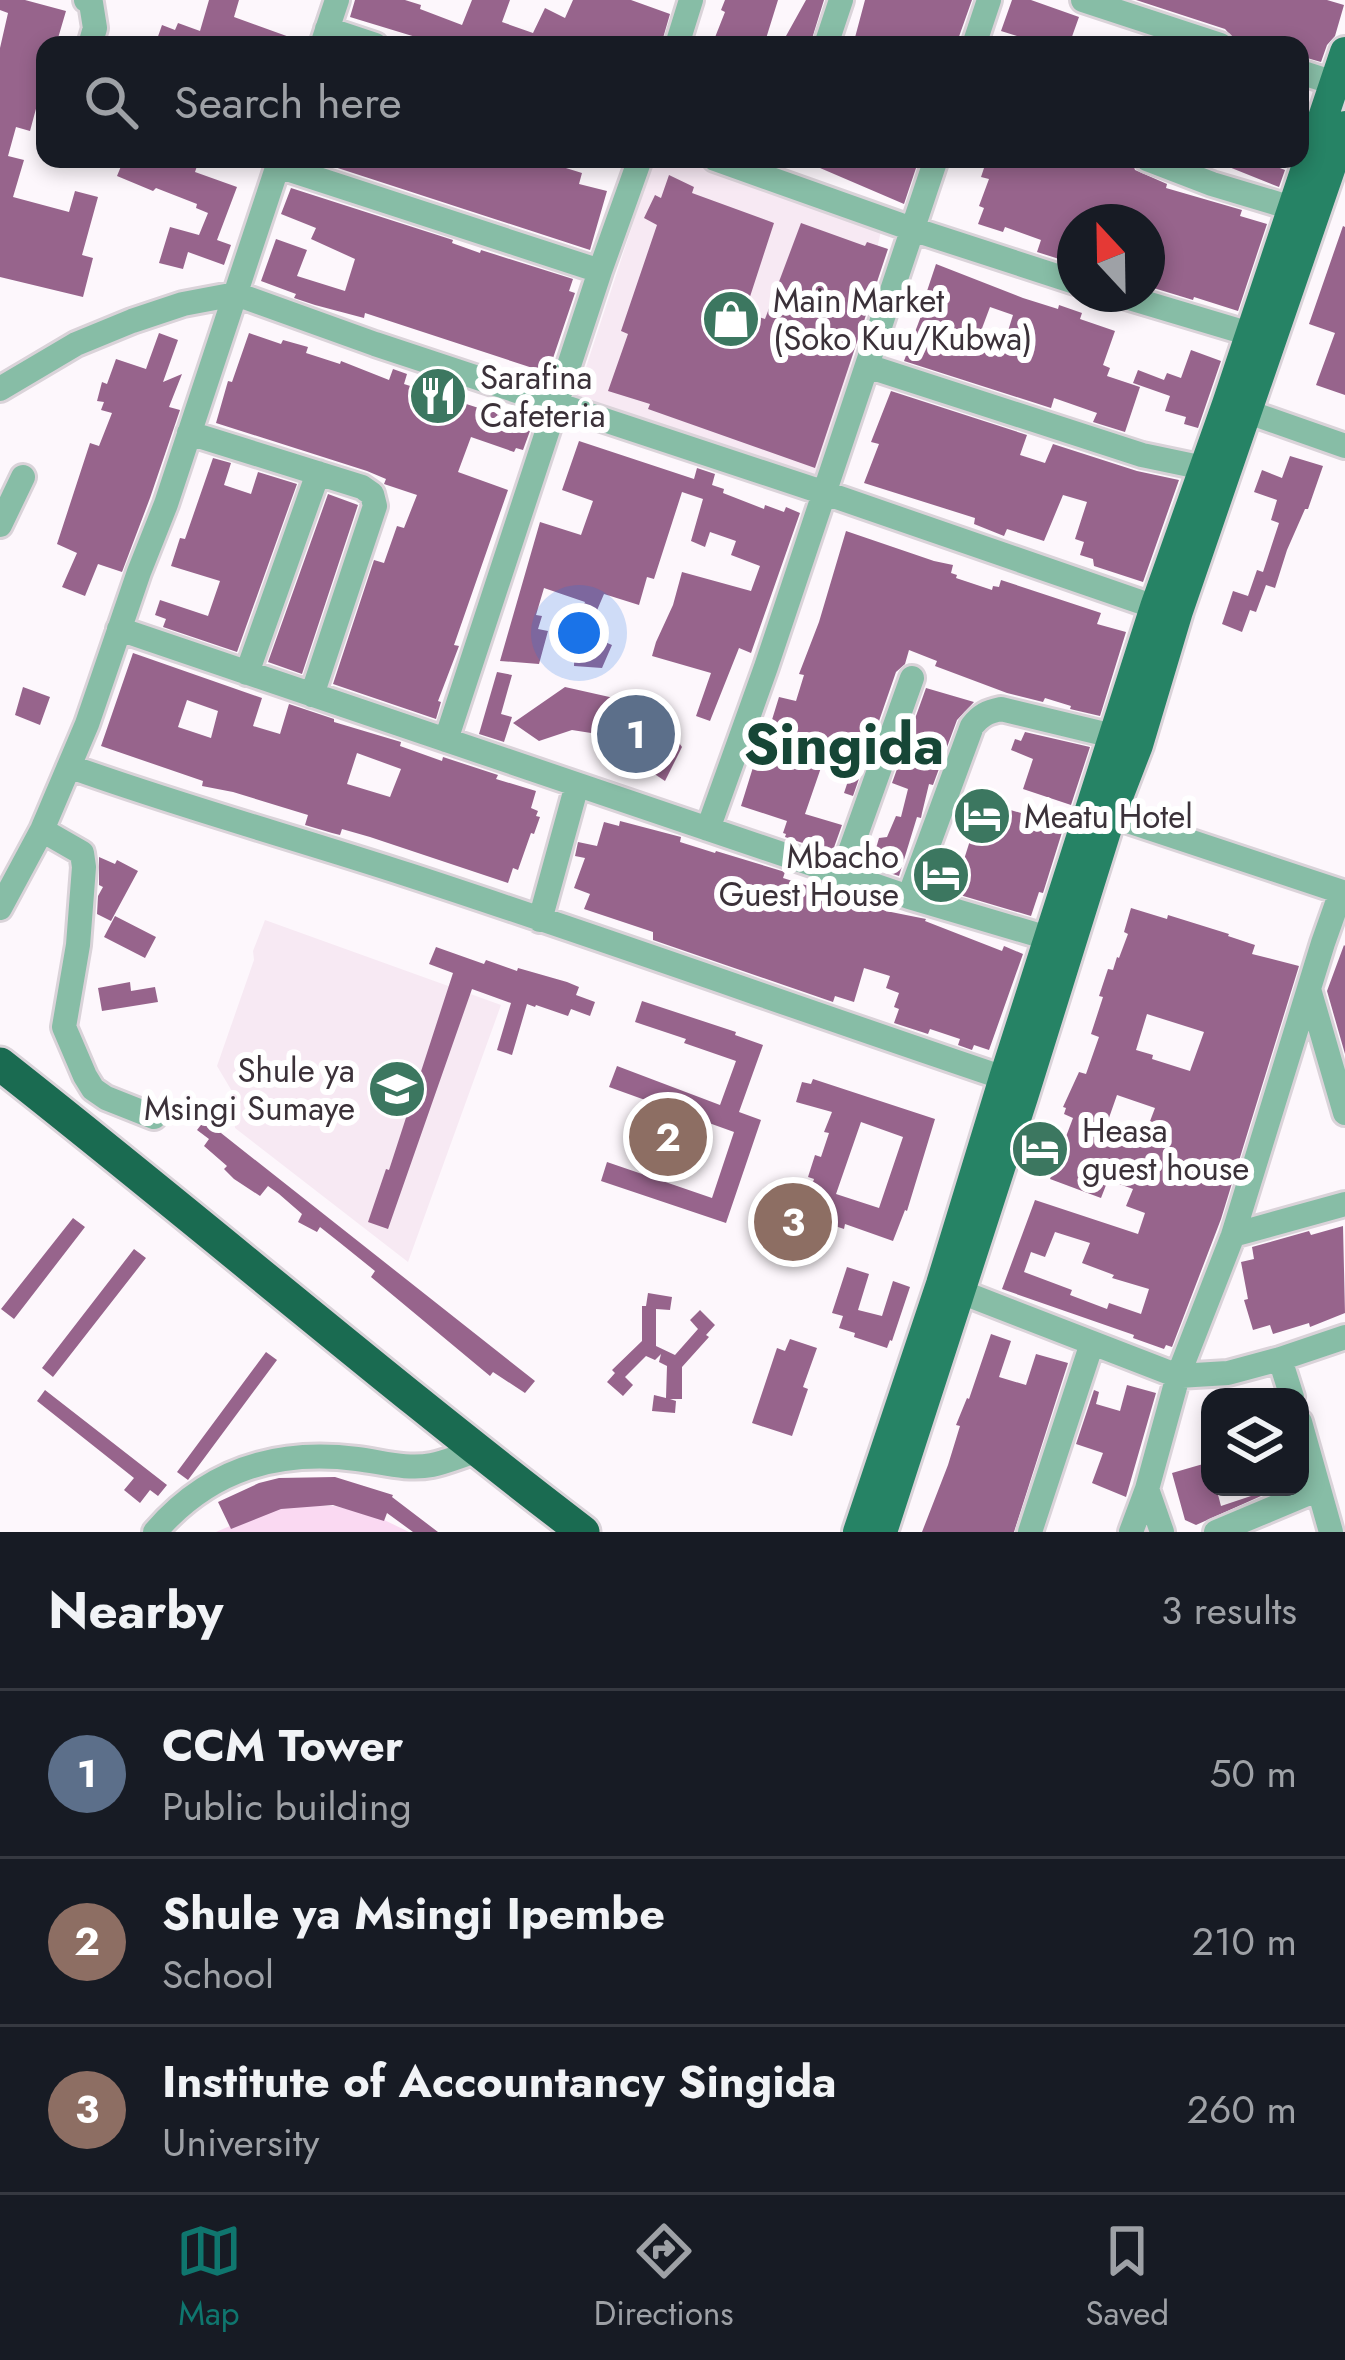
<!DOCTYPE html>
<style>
:root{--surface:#171b24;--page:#242831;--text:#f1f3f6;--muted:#9ea1a6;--line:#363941;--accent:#0f766e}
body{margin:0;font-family:Jost,sans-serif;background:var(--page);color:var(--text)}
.controls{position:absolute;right:36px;bottom:36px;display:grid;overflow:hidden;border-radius:24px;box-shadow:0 6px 18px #0003}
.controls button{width:108px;height:108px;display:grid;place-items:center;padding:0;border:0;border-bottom:3px solid var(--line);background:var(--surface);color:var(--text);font:60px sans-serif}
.compass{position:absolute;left:1057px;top:204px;width:108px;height:108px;border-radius:50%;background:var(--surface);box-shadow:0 6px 18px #0003;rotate:338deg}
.you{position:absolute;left:579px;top:633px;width:42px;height:42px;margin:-30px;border:9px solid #fff;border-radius:50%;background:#1a73e8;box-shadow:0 0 0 18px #1a73e833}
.badge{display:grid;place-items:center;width:78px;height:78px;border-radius:50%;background:var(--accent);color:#fff;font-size:39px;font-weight:700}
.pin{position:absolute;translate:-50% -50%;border:6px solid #fff;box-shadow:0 3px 12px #0006}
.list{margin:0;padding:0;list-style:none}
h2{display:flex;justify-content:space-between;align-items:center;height:156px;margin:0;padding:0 48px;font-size:51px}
h2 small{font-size:39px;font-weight:400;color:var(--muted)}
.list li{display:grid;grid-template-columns:78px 1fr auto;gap:36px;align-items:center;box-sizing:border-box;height:168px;padding:0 48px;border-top:3px solid var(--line)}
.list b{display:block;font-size:45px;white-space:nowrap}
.list p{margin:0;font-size:39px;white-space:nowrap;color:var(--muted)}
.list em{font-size:39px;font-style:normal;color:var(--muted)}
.icon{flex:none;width:66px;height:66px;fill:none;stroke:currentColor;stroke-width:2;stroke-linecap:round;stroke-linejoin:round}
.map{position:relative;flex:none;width:1345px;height:1532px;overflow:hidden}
.search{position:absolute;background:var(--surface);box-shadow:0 6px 18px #0003;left:36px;right:36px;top:36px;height:132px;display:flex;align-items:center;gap:30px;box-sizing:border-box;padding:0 42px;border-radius:24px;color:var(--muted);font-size:45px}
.sheet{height:660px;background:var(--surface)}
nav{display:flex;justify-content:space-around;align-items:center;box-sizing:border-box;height:168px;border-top:3px solid var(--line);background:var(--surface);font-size:33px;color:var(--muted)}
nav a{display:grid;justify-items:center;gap:6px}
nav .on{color:var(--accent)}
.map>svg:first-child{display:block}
</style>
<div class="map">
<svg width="1345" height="1532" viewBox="0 0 1345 1532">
<rect width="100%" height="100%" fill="#fdf7fc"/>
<path fill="#f7e9f3" d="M654,159H691L881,231L823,486L573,407Z
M265,920L501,1005L408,1262L235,1128L233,1093L217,1066L254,960L253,951Z"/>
<path fill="#fad9f2" d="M279,1505L334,1506L374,1515L409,1532H216Z"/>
<path fill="#97648c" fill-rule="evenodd" d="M0,0H25L66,11L56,45H45V107L37,105L30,131L16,127L8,156L24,160L13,197L69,212L75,191L98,197L82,255L93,258L83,297L0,277V48L8,13L0,10Z
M209,0H239L234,17L306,43V45H155L162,25L175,30L178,23L200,31Z
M355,0H405L421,5L420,9L462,25L472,0H510L502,22L533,33L545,8L565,18L573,0H631L670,14L661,45H442L350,17Z
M725,0H778L764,45H712L725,12L721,10Z
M806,0H824L810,45H781Z
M865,0H972L956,45H853Z
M1012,0H1031L1079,17L1069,45H1014L1017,36L1001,31Z
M1136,0H1327L1344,5L1335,36L1327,45L1321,62L1300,56V45H1248L1236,41L1225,29Z
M124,159H189L198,163L195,172L237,187L217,240L231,245L224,265L188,252L183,269L159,263L170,227L199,235L208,213L196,208L197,204L156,188L153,191L117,176Z
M310,159H555L553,164L582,173L579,184L607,191L590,250Z
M799,159H919L904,204Z
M987,159H1096L1114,164L1115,159H1131L1135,170L1167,184L1166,188L1242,210L1240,216L1267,224L1238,311L1194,297L1193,300L1147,286V222H1075V264L1037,252L1041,240L1005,227L1003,232L978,224L984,208L979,206L989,179L981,177Z
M1209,159H1256L1285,170L1279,187Z
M669,175L694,187L692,193L774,223L745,312L765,319L801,223L865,246L867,242L888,249L815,468L648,409L650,404L608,391L628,334L621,331L657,225L644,218L655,195L661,198Z
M291,188L453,240L452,243L480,253L481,250L573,279L569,291L575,293L548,373L365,313L364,318L315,305L294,298L296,294L261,281L276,239L307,250L297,276L345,291L355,259L311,239L316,228L281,214Z
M1343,226L1345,227V395L1316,385L1335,333L1309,324Z
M936,264L1023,298L1058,309L1059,305L1082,313L1080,319L1115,331L1103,365L1110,368L1107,376L1140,387L1125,432L1093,422L1097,413L1054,398L1051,408L904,361L929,295L926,294ZM990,307L1013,315L1003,347L978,339Z
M159,333L178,340L163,382L182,374L169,407L180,410L150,498L122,572L98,564L85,596L62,587L77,553L57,544L90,443L99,446L112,413L101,410L104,402L97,401L102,382L107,384L116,359L146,369Z
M249,333L281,344L283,340L308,347L306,353L340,364L341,361L389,380L393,369L407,374L404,384L488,411L491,404L534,420L523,450L516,448L514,452L471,437L458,472L508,490L454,645L459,646L438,701L441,702L436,719L333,684L374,560L384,563L397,526L404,528L417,495L384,484L386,479L367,471L216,423L228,381L232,382Z
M1191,350L1221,361L1198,428L1184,424L1186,417L1165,411L1170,396L1133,383L1138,370L1164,380L1167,373L1181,378Z
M891,391L1027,435L1020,455L1045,463L1053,444L1137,471L1179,480L1143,582L1094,566L1093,559L1080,555L1084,542L1075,539L1087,502L1063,495L1044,541L1007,529L1004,536L974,524L975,518L864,483L879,444L871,442Z
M579,441L694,479L697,468L715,474L712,485L724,489L723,493L764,509L765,505L784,512L786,507L800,513L751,653L739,648L710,721L696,716L711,673L652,656L656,642L673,605L682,572L751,591L760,566L731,555L736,541L710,532L705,547L691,541L703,499L682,492L654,579L647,577L639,605L604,594L595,615L582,609L585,602L544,588L536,615L542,616L538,629L548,631L539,664L500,661L540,522L581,535L593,501L562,490Z
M1290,456L1323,466L1308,509H1305L1287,550L1275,588L1266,585L1256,612L1250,610L1242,632L1222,624L1233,591L1248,596L1257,570L1263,572L1279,523L1271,520L1277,500L1254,492L1262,470L1282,478Z
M213,458L231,463L224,485L251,494L258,472L297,484L237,652L163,627L166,619L155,615L160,600L208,616L220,581L171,566L180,538L185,539Z
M328,494L358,505L302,674L268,662Z
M846,531L934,561L953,565L951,573L957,575L956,578L992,590L993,586L999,587L1001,580L1101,613L1097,624L1126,632L1100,716L1070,709L1071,706L1045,698L1043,702L1007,693L935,666L937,661L909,650L905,664L896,672L853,796L844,793L851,772L824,759L805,814L842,825L832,853L785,837L786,834L783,833L787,821L741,806L759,748L763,749L779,697L796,701L804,675L799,674L819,622Z
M589,635L612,645L602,668L574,666L575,636L588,639Z
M133,653L262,698L253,726L280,734L289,704L334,719V722L401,742L400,746L442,761L443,757L498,775L496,779L536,791L531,808L538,811L536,816L540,817L534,834L531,833L518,870L513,868L508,883L370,837L342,829L340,835L332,833L305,825L308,815L233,792L202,786L203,781L101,746ZM187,700L218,711L211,738L178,727ZM357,753L401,769L390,797L347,784Z
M497,672L512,675L501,714L512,717L504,742L479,734Z
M23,687L50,697L40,725L15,715Z
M565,687L654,707L682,747L665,781L644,767L623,738L572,730L539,741L513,723Z
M926,688L974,702L957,720L933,785L929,784L922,813L921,818L917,817L899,876L868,866L872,862L879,838L887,837L896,816L901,817L908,789L892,783Z
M1025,732L1090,747L1071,805L1023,789L1033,759L1011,750L1015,739L1021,741Z
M964,796L1064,826L1043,893L1039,892L1031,916L933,887L935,884L932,883L940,862L961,869L973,831L957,826L961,812L958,811Z
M620,821L681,837L680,842L715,853L716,851L785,872L783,878L891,912L926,919L925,921L1002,951L1004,946L1023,954L989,1050L974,1045L972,1050L958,1045L960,1039L930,1029L928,1034L894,1023L899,1009L894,1007L899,993L886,988L890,976L864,968L854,1002L835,996L833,1002L653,940V932L584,909L590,894L574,888L585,858L575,856L578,842L597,846L604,822L619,826Z
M99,857L115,864L117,860L138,871L111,921L97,914L98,896L103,887L99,885Z
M1131,908L1167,919L1168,915L1229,934L1228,936L1255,945L1252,954L1299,966L1221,1219L1172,1347L1166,1345L1164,1349L1133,1338L1134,1335L1002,1289L1035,1200L1138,1234L1145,1213L1126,1206L1133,1189L1108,1180L1101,1198L1050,1179L1073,1118L1064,1114L1066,1108L1063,1107L1079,1072L1086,1074L1099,1037L1091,1034L1103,997L1099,996L1108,969L1113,970L1117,957L1119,958L1128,934L1124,932ZM1147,1014L1204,1032L1190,1071L1152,1059L1153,1055L1136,1050ZM1117,1095L1155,1108L1141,1145L1104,1132ZM1055,1232L1090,1243L1082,1263L1114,1275L1112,1278L1149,1289L1141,1314L1109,1303L1107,1309L1070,1295L1072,1290L1024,1272L1031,1252L1045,1257Z
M115,916L156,937L145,958L104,937Z
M1344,945L1345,946V1054L1327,991Z
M436,947L484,964L486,960L517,971L518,968L567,982L579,987L576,995L595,1002L590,1016L571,1009L568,1016L536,1005L535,1007L527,1004L512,1055L497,1050L511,1003L472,989L388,1229L368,1222L386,1169L389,1170L453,973L429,964Z
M130,982L131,991L155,987L158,1002L102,1011L98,988Z
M642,1001L736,1032L735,1035L763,1045L739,1112L761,1120L726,1223L601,1181L607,1162L712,1198L734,1132L609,1087L617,1066L720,1105L736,1061L684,1043L686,1039L635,1022Z
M813,1079L935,1119L907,1211L905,1210L893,1241L845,1224L844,1229L802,1215L814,1179L808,1177L815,1155L821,1157L829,1133L824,1132L832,1112L796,1102L802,1082L811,1084ZM861,1122L903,1137L879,1208L836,1194Z
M214,1108L224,1116L222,1120L227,1124L221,1133L535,1381L525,1393L493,1372L490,1376L371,1277L375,1271L339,1242L320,1227L317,1232L298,1222L302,1214L279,1194L268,1186L260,1196L234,1179L224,1169L227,1166L204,1146L209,1139L197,1130Z
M73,1218L85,1227L14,1319L1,1309Z
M1343,1226L1345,1313L1310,1327L1309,1323L1273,1334L1270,1325L1253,1330L1244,1300L1248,1299L1241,1262L1254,1259L1252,1247L1309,1231L1311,1235Z
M134,1249L146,1258L53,1377L42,1368Z
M847,1267L869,1274L858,1310L882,1316L893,1281L910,1287L892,1341L890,1340L887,1348L854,1337L855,1333L839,1328L843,1316L832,1313Z
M648,1293L672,1297L670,1310L656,1309V1346L675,1355L698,1329L690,1320L700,1310L715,1325L706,1335L709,1337L682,1367V1399H670L676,1401L675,1413L652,1411L654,1395L666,1398L667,1366L659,1362L661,1354L655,1360L646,1356L625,1377L633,1385L623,1396L607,1382L615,1373L612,1370L642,1341V1306H646Z
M991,1334L1011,1341L999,1377L1026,1385L1036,1354L1068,1363L1014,1532H922L948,1465L960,1426L956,1425L967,1398L969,1399Z
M790,1339L817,1348L803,1387L808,1389L792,1436L752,1423L777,1348L785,1351Z
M266,1352L277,1360L188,1480L177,1472Z
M1127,1385L1156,1393L1126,1497L1092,1483L1103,1453L1076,1444L1094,1390L1099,1392L1096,1404L1120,1411Z
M45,1390L167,1485L158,1496L150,1490L140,1503L124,1490L134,1478L37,1401Z
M1210,1462V1487H1216L1221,1506L1260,1493L1261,1496L1196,1525L1185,1520L1172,1473Z
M335,1477L393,1495L392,1497L438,1532H413L387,1513L384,1521L333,1505L281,1509L231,1529L218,1502L259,1483L279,1478Z"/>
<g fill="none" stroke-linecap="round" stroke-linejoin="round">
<defs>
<path id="minor" d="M86,0L91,3L95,28L90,45
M1083,0L1220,45
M327,29L375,45
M322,45L337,0
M677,45L691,0
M826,45L841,0
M974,45L989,0
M1300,72L1334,83
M715,159L912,229L1075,282
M1147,159L1212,184L1292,208
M278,166L600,271
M1116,294L1250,334
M867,366L1142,455L1204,468
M0,389L76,344L132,321L183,304L236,294L375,344L825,493L1155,607
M1234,407L1345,446
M189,433L362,487L372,494L375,506L312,695
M0,525L23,477
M119,629L909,897L1048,938
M247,673L318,473
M446,740L600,271L640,159
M71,767C182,807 296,838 409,875C608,940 805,1011 1004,1078
M1098,811L1345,893
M708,829L766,667L936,159
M42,830L82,853L84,867L78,945L64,1027L85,1076L93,1089L106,1098L154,1117
M842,874L912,678
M909,897L972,726C981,715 987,712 1001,709L1113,736
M0,908L42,830L87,724L139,572L166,504L280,159
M540,920L577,785
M1309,989L1345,1113
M1233,1235L1345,1204
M943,1285L1178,1376L1228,1373L1280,1359L1345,1337
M1280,1359L1292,1397
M1300,1422L1331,1532
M1147,1489L1162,1532
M155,1532C209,1469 277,1449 357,1459C382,1462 407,1470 432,1465C447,1462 462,1455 477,1451
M1030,1532L1092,1343
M1131,1532L1147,1489L1178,1376L1233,1235L1323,943L1341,892
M1216,1532L1319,1489"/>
<path id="major" d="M858,1532L941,1284L1004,1078L1155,607L1227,404L1345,52
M882,1532L1023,1097L1111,815L1138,745L1178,611L1345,126"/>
<path id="highway" d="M0,1064C196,1218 385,1381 583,1532"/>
</defs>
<use href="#minor" stroke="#dad3d9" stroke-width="30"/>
<use href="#major" stroke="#dad3d9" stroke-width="36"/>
<use href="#highway" stroke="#dad3d9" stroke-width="39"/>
<use href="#minor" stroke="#87bda6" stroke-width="24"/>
<use href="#major" stroke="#268365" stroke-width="30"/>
<use href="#highway" stroke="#1a6b51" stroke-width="33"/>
</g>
<defs>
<symbol id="shop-disc" viewBox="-11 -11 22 22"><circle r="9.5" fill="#3c7760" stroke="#fff"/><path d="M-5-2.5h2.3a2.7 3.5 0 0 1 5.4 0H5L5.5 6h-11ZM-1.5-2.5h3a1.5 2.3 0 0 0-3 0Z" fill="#fff"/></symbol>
<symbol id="restaurant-disc" viewBox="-11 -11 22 22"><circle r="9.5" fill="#3c7760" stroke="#fff"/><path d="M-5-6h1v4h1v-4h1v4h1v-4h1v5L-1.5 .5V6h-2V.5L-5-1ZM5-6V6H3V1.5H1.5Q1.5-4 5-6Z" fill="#fff"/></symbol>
<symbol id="hotel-disc" viewBox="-11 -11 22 22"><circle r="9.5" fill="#3c7760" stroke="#fff"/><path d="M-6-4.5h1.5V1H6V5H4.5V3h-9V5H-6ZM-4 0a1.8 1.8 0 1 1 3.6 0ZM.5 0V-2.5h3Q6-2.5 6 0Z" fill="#fff"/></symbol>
<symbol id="school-disc" viewBox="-11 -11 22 22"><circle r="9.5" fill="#3c7760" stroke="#fff"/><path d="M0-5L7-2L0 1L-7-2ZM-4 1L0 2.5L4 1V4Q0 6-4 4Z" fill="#fff"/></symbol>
</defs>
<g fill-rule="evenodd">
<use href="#shop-disc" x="698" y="286" width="66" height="66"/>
<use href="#restaurant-disc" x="405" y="363" width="66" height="66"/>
<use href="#hotel-disc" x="949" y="783" width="66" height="66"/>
<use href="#hotel-disc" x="908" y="842" width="66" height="66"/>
<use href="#school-disc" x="364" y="1056" width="66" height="66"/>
<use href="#hotel-disc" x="1007" y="1116" width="66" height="66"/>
</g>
<g text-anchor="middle" stroke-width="12" stroke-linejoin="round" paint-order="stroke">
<g font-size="33" fill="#3b3139" stroke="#fff" text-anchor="start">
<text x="773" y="312">Main Market<tspan x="773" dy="38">(Soko Kuu/Kubwa)</tspan></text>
<text x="480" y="389">Sarafina<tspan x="480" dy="38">Cafeteria</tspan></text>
<text x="1024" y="828">Meatu Hotel</text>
<text x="899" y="868" text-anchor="end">Mbacho<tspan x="899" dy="38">Guest House</tspan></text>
<text x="355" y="1082" text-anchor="end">Shule ya<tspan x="355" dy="38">Msingi Sumaye</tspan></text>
<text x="1082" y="1142">Heasa<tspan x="1082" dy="38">guest house</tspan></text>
</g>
<g font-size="57" font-weight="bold" fill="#164636" stroke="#fff">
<text x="844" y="764">Singida</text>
</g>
</g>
</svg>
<div class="controls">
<button><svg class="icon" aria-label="layers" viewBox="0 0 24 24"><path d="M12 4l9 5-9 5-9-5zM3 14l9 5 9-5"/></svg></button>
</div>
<svg class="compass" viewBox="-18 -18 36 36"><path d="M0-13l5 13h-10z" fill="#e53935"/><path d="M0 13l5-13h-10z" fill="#9ea1a6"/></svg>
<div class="you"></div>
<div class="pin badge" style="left:636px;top:734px;background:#5c6f8a">1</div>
<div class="pin badge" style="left:668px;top:1137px;background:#8d6e63">2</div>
<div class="pin badge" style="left:793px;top:1222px;background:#8d6e63">3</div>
<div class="search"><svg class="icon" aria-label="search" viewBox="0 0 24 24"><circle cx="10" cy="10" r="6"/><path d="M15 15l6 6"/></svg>Search here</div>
</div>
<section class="sheet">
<h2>Nearby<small>3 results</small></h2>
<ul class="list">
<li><span class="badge" style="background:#5c6f8a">1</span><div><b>CCM Tower</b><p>Public building</p></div><em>50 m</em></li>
<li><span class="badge" style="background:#8d6e63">2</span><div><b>Shule ya Msingi Ipembe</b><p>School</p></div><em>210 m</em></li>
<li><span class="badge" style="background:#8d6e63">3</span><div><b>Institute of Accountancy Singida</b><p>University</p></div><em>260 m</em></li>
</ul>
</section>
<nav>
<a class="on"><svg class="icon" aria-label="map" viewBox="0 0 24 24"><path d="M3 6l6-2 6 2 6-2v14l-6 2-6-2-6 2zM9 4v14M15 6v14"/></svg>Map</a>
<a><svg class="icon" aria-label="directions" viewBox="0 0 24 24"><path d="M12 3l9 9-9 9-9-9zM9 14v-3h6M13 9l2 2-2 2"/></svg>Directions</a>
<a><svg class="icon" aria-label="saved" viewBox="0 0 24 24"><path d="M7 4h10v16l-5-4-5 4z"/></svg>Saved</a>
</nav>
